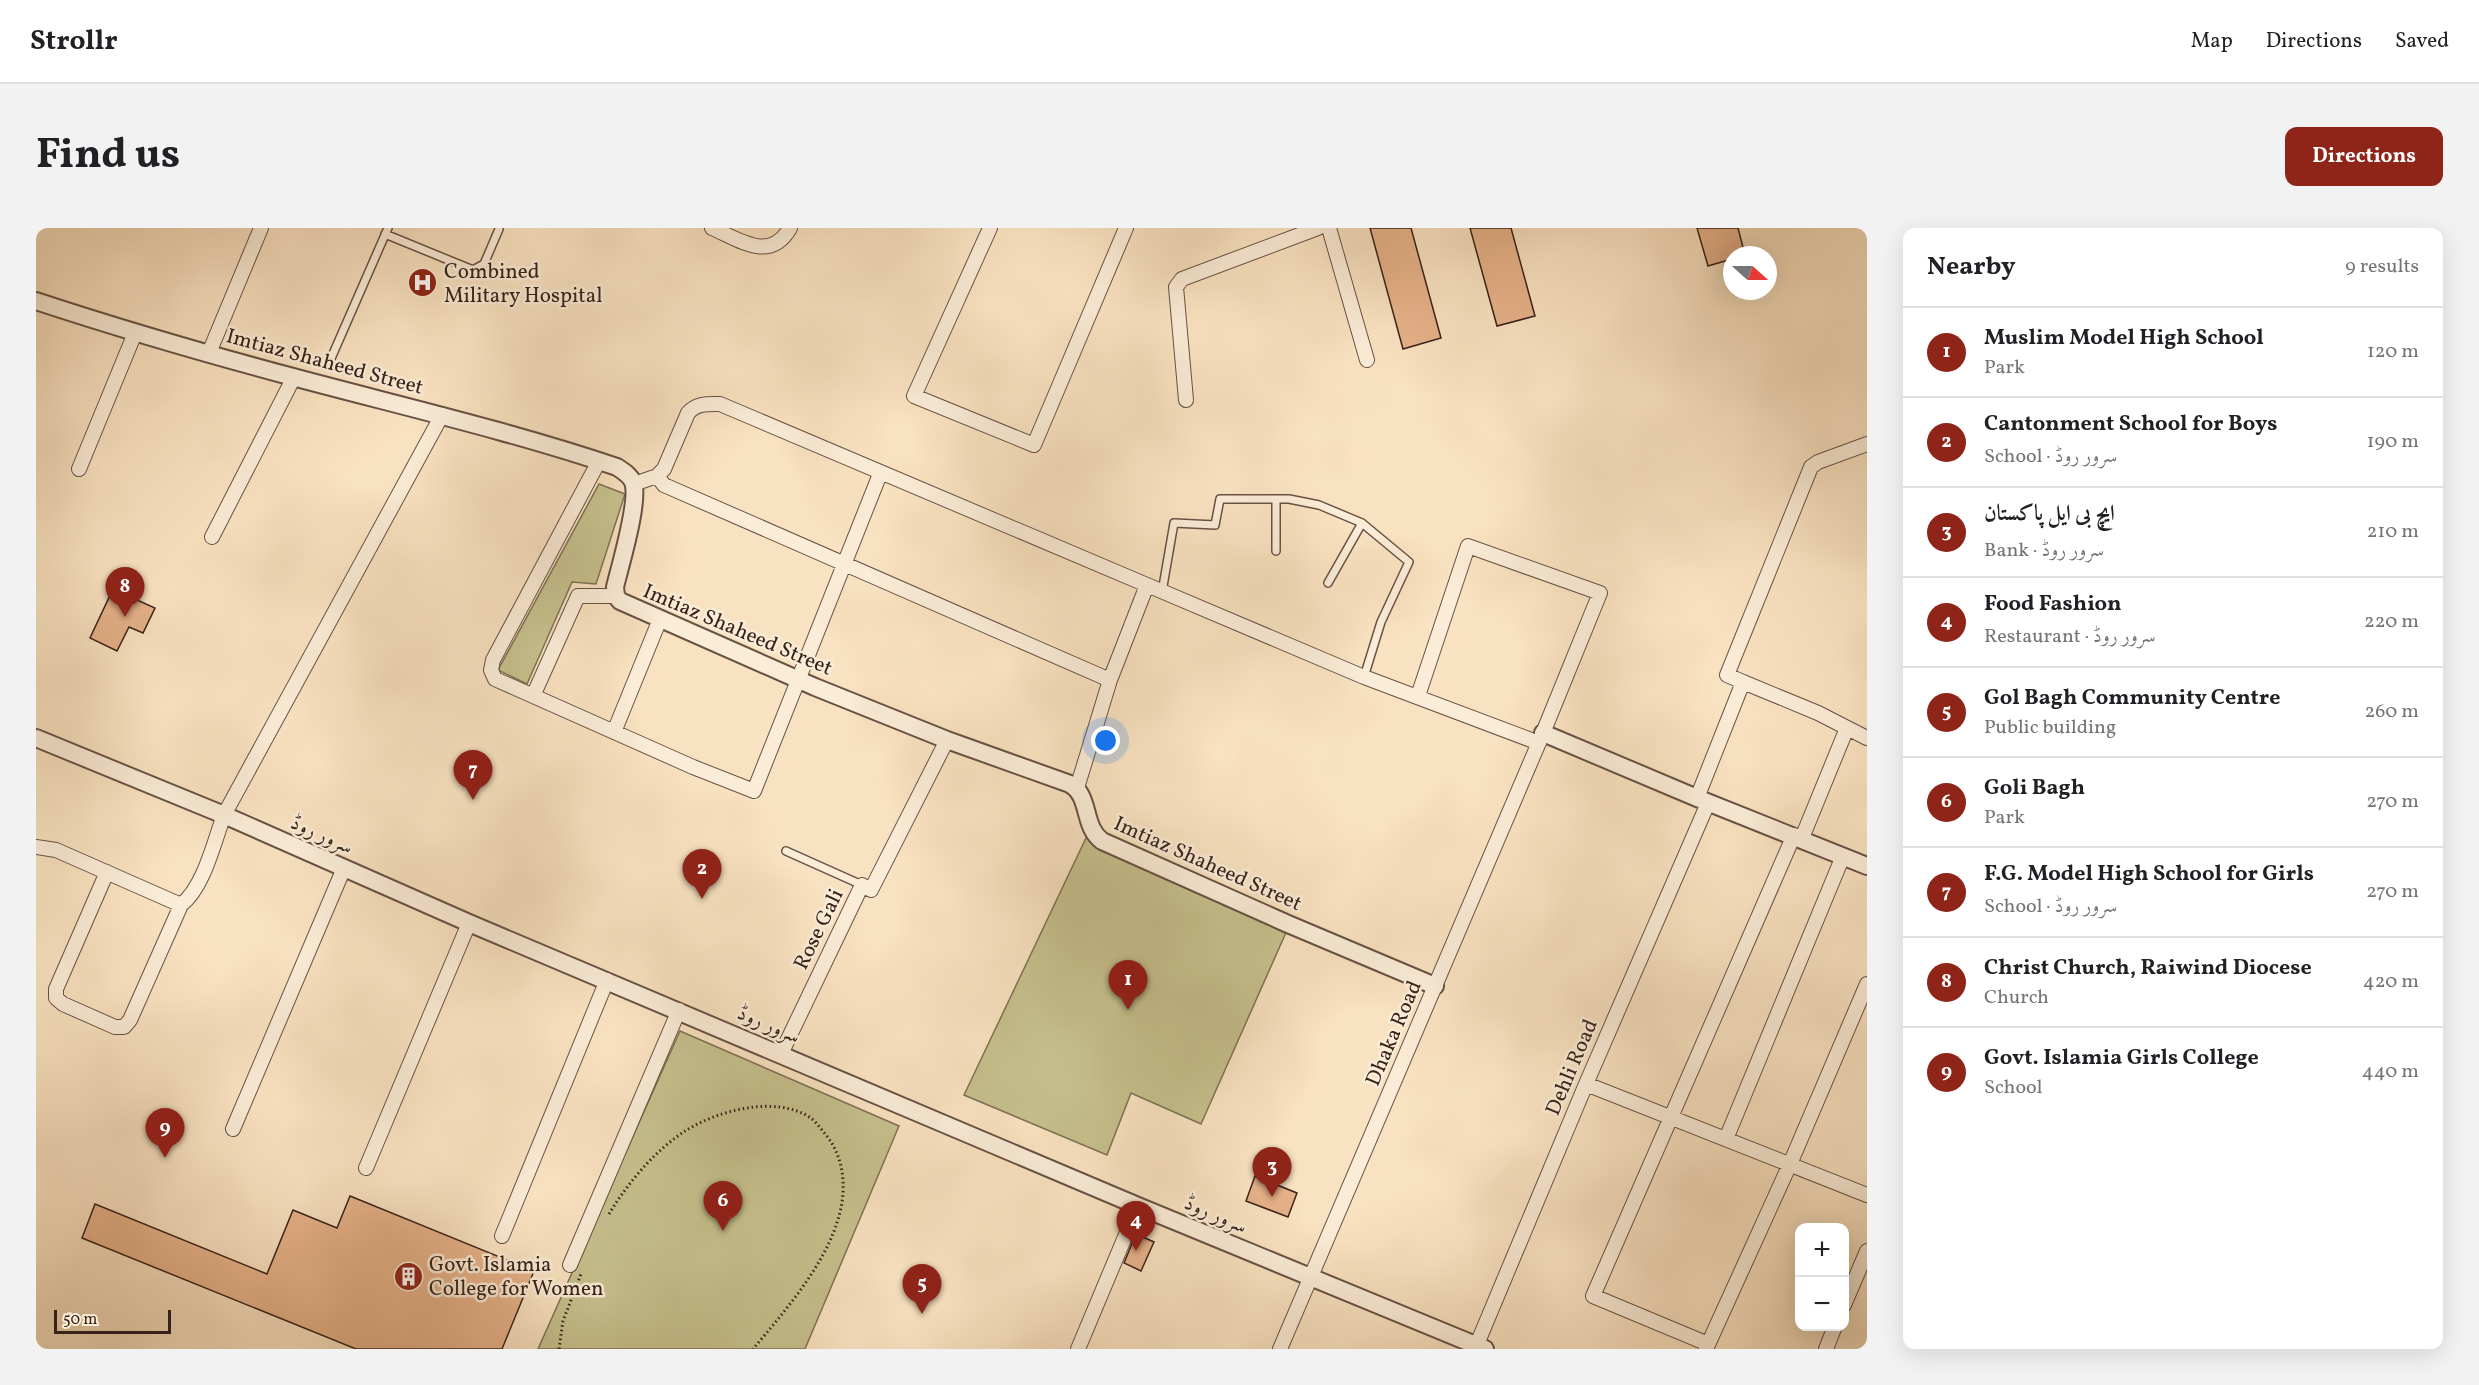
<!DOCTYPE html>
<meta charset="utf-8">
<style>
:root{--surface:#fff;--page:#f2f2f2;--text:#202124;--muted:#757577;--line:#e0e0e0;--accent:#8f2418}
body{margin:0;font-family:Vollkorn,Amiri,serif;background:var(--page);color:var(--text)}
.controls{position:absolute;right:18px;bottom:18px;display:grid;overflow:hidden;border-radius:12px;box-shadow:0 6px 24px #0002}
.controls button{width:54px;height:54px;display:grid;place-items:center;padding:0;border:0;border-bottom:2px solid var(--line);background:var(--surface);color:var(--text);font:30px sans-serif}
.compass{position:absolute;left:1687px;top:18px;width:54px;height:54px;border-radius:50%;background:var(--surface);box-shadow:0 6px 24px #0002;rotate:111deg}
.scale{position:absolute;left:18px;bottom:15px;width:117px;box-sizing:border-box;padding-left:6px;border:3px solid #37221a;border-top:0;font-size:16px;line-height:21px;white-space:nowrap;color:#37221a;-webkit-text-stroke:4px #fbecd7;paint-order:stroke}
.you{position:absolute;left:1070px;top:513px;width:21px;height:21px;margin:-15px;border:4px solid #fff;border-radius:50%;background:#1a73e8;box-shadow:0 0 0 9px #1a73e833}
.badge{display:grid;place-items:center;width:39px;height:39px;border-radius:50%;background:var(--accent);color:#fff;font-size:20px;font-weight:700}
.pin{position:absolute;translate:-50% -50px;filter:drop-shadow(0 2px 3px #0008)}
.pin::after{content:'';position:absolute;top:32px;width:21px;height:18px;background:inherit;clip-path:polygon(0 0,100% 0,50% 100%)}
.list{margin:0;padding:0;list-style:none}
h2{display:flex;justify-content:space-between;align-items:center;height:78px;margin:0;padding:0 24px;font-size:26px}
h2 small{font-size:20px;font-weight:400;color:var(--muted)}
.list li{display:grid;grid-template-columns:39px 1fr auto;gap:18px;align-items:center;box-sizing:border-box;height:90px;padding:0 24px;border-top:2px solid var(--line)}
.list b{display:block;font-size:22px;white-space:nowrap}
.list p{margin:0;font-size:20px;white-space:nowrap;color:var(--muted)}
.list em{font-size:20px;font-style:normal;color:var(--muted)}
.map{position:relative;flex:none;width:1831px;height:1121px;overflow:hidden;border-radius:12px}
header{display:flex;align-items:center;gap:36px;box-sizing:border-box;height:84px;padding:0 30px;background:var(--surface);border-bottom:2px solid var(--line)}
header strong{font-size:28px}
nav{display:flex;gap:33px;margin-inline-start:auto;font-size:21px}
.intro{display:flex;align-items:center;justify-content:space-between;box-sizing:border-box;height:144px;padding:0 36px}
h1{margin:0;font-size:42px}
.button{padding:15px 27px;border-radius:12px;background:var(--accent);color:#fff;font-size:21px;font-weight:700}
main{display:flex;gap:36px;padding:0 36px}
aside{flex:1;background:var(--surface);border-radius:12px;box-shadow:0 6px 24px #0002}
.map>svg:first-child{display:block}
</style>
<header>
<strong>Strollr</strong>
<nav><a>Map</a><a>Directions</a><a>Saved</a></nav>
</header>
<div class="intro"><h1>Find us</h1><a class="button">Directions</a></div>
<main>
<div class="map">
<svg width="1831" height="1121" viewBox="0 0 1831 1121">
<rect width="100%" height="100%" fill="#f9e2c1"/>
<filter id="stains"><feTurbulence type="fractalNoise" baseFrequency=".00333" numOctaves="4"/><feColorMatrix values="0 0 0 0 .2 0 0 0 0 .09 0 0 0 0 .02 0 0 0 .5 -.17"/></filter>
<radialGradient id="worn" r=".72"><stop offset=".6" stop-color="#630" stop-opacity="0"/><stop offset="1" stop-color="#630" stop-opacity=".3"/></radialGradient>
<path fill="#c6c08d" stroke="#7e7154" stroke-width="1.5" d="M563,256L589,266L560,356L536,354L491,456L462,442Z
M1050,610L1252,700L1165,896L1095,865L1071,927L928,867Z
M644,803L863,898L769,1121H502Z"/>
<path fill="#e7b28a" stroke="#37221a" stroke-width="1.5" d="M1334,0H1375L1405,110L1367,121Z
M1434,0H1475L1499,88L1461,98Z
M1661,0H1702L1709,27H1696V31L1672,38Z
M77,361L119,380L107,405L93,399L81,423L54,410Z
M1219,948L1261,965L1252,989L1210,973Z
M314,968L498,1043L466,1121H320L46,1010L59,976L231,1046L257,982L301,1000Z
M1100,1006L1118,1014L1105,1043L1088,1035Z"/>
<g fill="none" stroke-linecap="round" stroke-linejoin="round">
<defs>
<path id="service" d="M349,6L437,42L448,36L463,1
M293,135L352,0
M1240,323V271
M1292,355L1326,295
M1126,364L1138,295L1179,297L1184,271H1253L1283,277L1326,295L1373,334L1345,394L1328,449
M750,623L826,657"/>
<path id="minor" d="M676,0C704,12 734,35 754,0
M954,0L878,168L998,217L1090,0
M1293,0L1331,132
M173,125L225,0
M1150,172L1140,59L1146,51L1282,0
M563,233L457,432L455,442L459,451L657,539L718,563L844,246
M43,241L99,105
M621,248L628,257L1074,452
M598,256L621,248L628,241L652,185C661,175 671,176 684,176L1111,357
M176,309L258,149
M1707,454L1691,447L1775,239L1782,234L1831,216
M497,468L542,368H580
M578,504L624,391
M1041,560L1074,452L1111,357L1328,449L1503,515
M1661,570L1707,454L1782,485L1831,510
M1766,610L1811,500
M0,619L20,622L145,677C168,659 178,614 188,587L406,187
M71,644L20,761V770L27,776L79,799H88L94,792L145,677
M745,826L826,657L835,662L911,512
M1550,856L1831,967
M197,901L308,640
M1690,911L1807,628
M330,940L433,695
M466,1008L571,752
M534,1037L643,782
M1808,1077L1831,1023
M1672,1116L1557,1068L1758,607
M1042,1121L1102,978
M1244,1121L1507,505L1564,365L1432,318L1382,468
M1439,1121L1550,856L1672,575
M1670,1121L1754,936L1831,756
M1790,1121L1799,1098"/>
<path id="tertiary" d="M0,73C85,101 171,126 257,149C365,178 474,203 581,239C587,243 594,247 597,254C604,272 584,338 579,359L580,368L584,373L779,459L911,512L1034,556C1055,568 1046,598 1066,613L1252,696L1399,758
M1507,505L1661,570L1831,638
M0,510L188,587L433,695L1102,978L1449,1121"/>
</defs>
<use href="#service" stroke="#685244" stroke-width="10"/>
<use href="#minor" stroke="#685244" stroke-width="16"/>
<use href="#tertiary" stroke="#685244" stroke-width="20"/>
<path stroke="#37221a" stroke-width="3" stroke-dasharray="1.5 3" stroke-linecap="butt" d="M573,986C592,955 616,926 646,905C679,883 739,866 775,890C780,894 785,901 790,907C808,929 811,960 803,988C790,1036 749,1083 717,1121
M523,1121L527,1093L545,1046"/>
<use href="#service" stroke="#fbecd7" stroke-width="7"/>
<use href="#minor" stroke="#fbecd7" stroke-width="14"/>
<use href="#tertiary" stroke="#fbecd7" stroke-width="16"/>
</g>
<defs>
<symbol id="hospital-disc" viewBox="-11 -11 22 22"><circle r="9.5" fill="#8f2418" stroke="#fbecd7"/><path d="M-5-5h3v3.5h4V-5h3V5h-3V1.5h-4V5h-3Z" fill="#fff"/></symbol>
<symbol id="building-disc" viewBox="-11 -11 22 22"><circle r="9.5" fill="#8f2418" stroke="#fbecd7"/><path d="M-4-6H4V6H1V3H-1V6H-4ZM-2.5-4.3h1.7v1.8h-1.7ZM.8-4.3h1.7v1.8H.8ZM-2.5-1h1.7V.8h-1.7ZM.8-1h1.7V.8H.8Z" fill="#fff"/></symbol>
</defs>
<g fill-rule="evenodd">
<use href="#hospital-disc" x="370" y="38" width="33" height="33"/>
<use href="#building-disc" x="356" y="1032" width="33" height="33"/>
</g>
<g text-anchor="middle" stroke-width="5" stroke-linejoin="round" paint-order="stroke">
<g font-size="21" fill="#37221a" stroke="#fbecd7" text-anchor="start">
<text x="408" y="50">Combined<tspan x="408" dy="24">Military Hospital</tspan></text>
<text x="393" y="1043">Govt. Islamia<tspan x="393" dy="24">College for Women</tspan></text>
</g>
<g font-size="21" fill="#37221a" stroke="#fbecd7">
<text transform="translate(289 133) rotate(15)" y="7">Imtiaz Shaheed Street</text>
<text transform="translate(702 401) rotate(23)" y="7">Imtiaz Shaheed Street</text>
<text transform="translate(286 606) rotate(24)" y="7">سرور روڈ</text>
<text transform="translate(1172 635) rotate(24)" y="7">Imtiaz Shaheed Street</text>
<text transform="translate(782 701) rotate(-64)" y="7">Rose Gali</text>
<text transform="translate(733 796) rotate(23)" y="7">سرور روڈ</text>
<text transform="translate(1357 805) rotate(-67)" y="7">Dhaka Road</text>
<text transform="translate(1535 839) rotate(-67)" y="7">Dehli Road</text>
<text transform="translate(1180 986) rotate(23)" y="7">سرور روڈ</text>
</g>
</g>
<rect width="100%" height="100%" filter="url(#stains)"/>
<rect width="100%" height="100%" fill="url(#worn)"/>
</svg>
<div class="controls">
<button>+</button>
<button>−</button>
</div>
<svg class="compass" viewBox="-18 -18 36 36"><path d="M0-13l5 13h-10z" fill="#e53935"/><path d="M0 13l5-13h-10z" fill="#757577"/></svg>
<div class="scale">50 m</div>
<div class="you"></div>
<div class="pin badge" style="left:1092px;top:782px">1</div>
<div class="pin badge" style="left:666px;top:671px">2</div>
<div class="pin badge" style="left:1236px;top:969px">3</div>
<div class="pin badge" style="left:1100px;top:1023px">4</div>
<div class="pin badge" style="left:886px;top:1086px">5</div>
<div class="pin badge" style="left:687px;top:1003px">6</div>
<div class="pin badge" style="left:437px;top:572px">7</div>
<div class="pin badge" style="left:89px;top:389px">8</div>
<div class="pin badge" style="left:129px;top:930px">9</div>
</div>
<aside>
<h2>Nearby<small>9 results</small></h2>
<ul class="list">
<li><span class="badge">1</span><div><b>Muslim Model High School</b><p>Park</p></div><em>120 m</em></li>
<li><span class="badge">2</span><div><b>Cantonment School for Boys</b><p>School · سرور روڈ</p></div><em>190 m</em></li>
<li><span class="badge">3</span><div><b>ایچ بی ایل پاکستان</b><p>Bank · سرور روڈ</p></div><em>210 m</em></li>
<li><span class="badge">4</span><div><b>Food Fashion</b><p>Restaurant · سرور روڈ</p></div><em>220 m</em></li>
<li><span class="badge">5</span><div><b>Gol Bagh Community Centre</b><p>Public building</p></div><em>260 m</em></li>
<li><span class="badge">6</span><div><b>Goli Bagh</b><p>Park</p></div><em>270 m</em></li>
<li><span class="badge">7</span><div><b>F.G. Model High School for Girls</b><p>School · سرور روڈ</p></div><em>270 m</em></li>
<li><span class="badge">8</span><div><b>Christ Church, Raiwind Diocese</b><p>Church</p></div><em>420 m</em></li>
<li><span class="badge">9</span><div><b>Govt. Islamia Girls College</b><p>School</p></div><em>440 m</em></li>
</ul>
</aside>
</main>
